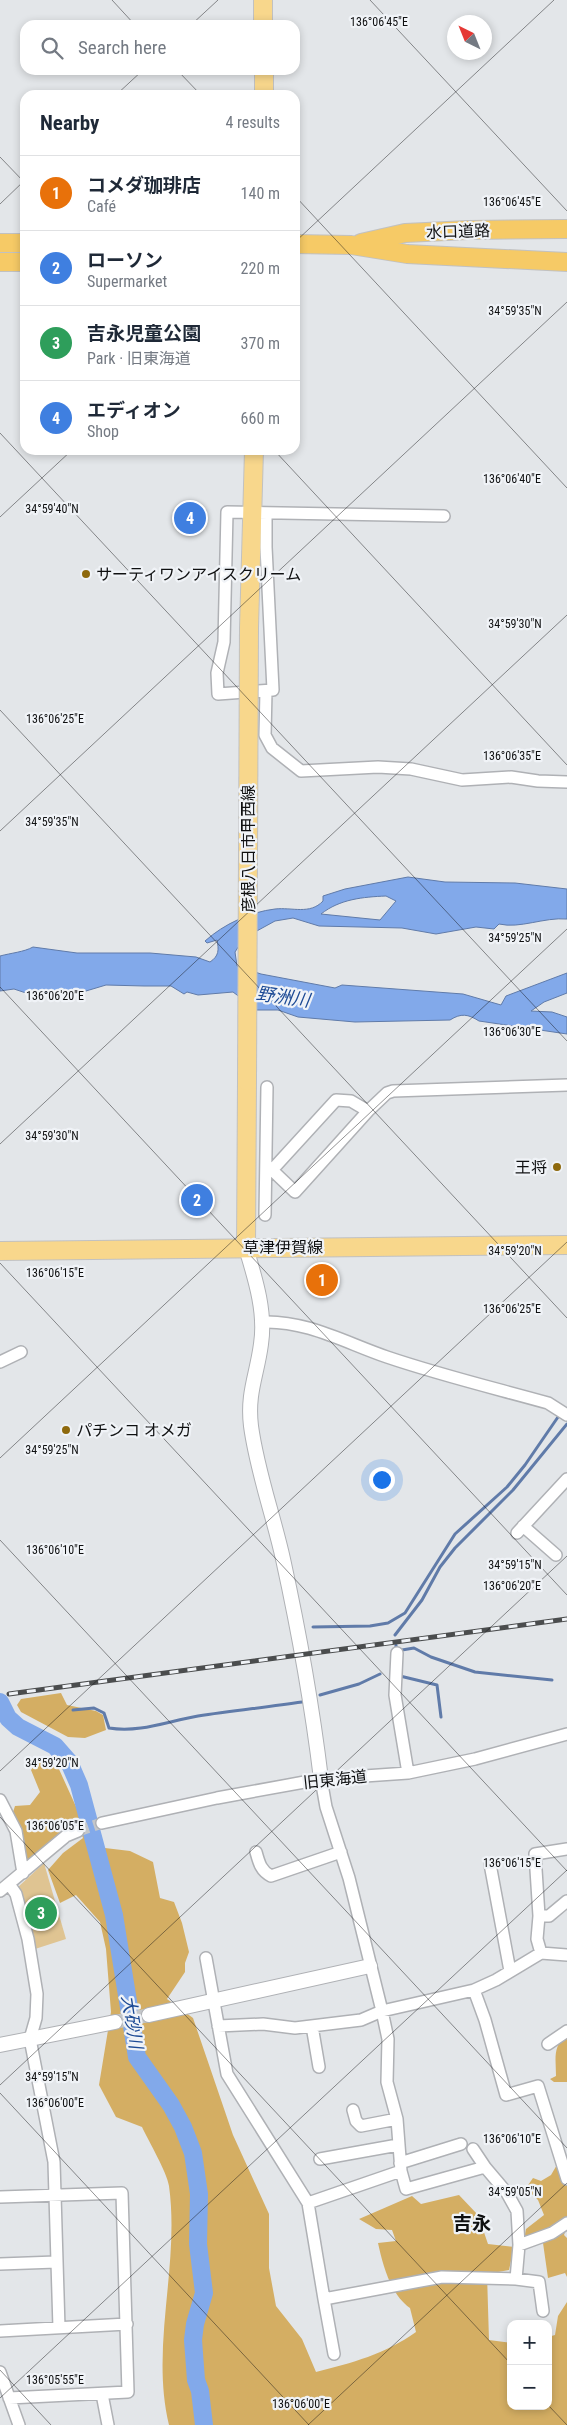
<!DOCTYPE html>
<meta charset="utf-8">
<style>
:root{--surface:#fff;--page:#f2f2f3;--text:#1f2937;--muted:#747a83;--line:#e0e1e3;--accent:#0f766e}
body{margin:0;font-family:"Roboto Condensed","Noto Sans JP",sans-serif;background:var(--page);color:var(--text)}
.controls{position:absolute;right:15px;bottom:15px;display:grid;overflow:hidden;border-radius:10px;box-shadow:0 2px 8px #0003}
.controls button{width:45px;height:45px;display:grid;place-items:center;padding:0;border:0;border-bottom:1px solid var(--line);background:var(--surface);color:var(--text);font:25px sans-serif}
.compass{position:absolute;left:447px;top:15px;width:45px;height:45px;border-radius:50%;background:var(--surface);box-shadow:0 2px 8px #0003;rotate:317deg}
.you{position:absolute;left:381px;top:1479px;width:18px;height:18px;margin:-12px;border:4px solid #fff;border-radius:50%;background:#1a73e8;box-shadow:0 0 0 8px #1a73e833}
.badge{display:grid;place-items:center;width:32px;height:32px;border-radius:50%;background:var(--accent);color:#fff;font-size:16px;font-weight:700}
.pin{position:absolute;translate:-50% -50%;border:2px solid #fff;box-shadow:0 1px 5px #0006}
.list{margin:0;padding:0;list-style:none}
h2{display:flex;justify-content:space-between;align-items:center;height:65px;margin:0;padding:0 20px;font-size:21px}
h2 small{font-size:16px;font-weight:400;color:var(--muted)}
.list li{display:grid;grid-template-columns:32px 1fr auto;gap:15px;align-items:center;box-sizing:border-box;height:75px;padding:0 20px;border-top:1px solid var(--line)}
.list b{display:block;font-size:19px;white-space:nowrap}
.list p{margin:0;font-size:16px;white-space:nowrap;color:var(--muted)}
.list em{font-size:16px;font-style:normal;color:var(--muted)}
.icon{flex:none;width:28px;height:28px;fill:none;stroke:currentColor;stroke-width:2;stroke-linecap:round;stroke-linejoin:round}
.map{position:relative;flex:none;width:567px;height:2425px;overflow:hidden}
.search{position:absolute;background:var(--surface);box-shadow:0 2px 8px #0003;left:20px;top:20px;width:280px;height:55px;display:flex;align-items:center;gap:12px;box-sizing:border-box;padding:0 18px;border-radius:15px;color:var(--muted);font-size:19px}
.panel{position:absolute;background:var(--surface);box-shadow:0 2px 8px #0003;left:20px;top:90px;width:280px;height:365px;border-radius:15px}
.map>svg:first-child{display:block}
</style>
<div class="map">
<svg width="567" height="2425" viewBox="0 0 567 2425">
<rect width="100%" height="100%" fill="#e3e6e9"/>
<path fill="#dfc492" d="M44,1863L66,1939L35,1949L17,1888Z"/>
<path fill="#d4ae63" d="M61,1693L67,1705L96,1711L103,1715L106,1730L85,1738L68,1737L21,1712L17,1705L21,1699Z
M39,1760L58,1767L88,1833L105,1848L130,1851L153,1862L160,1898L174,1902L182,1923L189,1952L185,1963V1972L167,1999L193,2018L233,2135L269,2214V2268L276,2306L302,2339L316,2372C352,2363 385,2354 416,2332L410,2308C391,2295 383,2266 378,2243L396,2241L392,2230L376,2229L359,2219L412,2196L421,2204L459,2195L478,2215L488,2244L514,2247L509,2270L487,2274L489,2340L511,2343V2406H548V2337L555,2335L558,2316L567,2302V2425H169C150,2346 180,2266 169,2186C167,2172 149,2142 142,2127L116,2117L99,2085L111,2012L106,1949L100,1922L76,1895L60,1903L48,1870L63,1853L83,1838L75,1819L59,1826L60,1840L32,1861L25,1862L12,1815L15,1806L30,1805L40,1792L31,1770Z
M567,2036V2082H554L550,2079L556,2076C556,2060 552,2045 567,2036Z
M558,2163L567,2176V2227L564,2235L567,2238V2277L565,2273L548,2278L543,2243L524,2239L526,2229L544,2215L538,2200L526,2188L533,2178L541,2181L551,2175Z"/>
<path fill="#82a9ea" stroke="#607ba9" fill-rule="evenodd" d="M408,877L445,882L515,883L567,889V919C544,917 520,929 499,924L494,929L476,927L436,934L402,928L319,926L293,918L275,921L244,938L235,952L237,966L261,974L335,988L342,985L463,994L501,1005L506,996L567,973V993L544,1002L531,1011L552,1012L567,1017V1034L479,1021C468,1014 461,1013 450,1020L355,1022L298,1017L278,1010H257L233,992L198,995L187,992L184,994L171,986H144L106,985L86,991L26,993L14,989L0,991V956C11,953 24,952 33,947L77,953H150L196,957L210,962C219,956 219,950 217,940L207,943L205,941C224,924 250,912 275,909C292,907 310,915 323,901V896L345,889ZM386,896L396,901L380,920L321,914C340,899 363,897 386,896Z"/>
<g fill="none" stroke-linecap="round" stroke-linejoin="round">
<path stroke="#607ba9" stroke-width="3" d="M313,1627L370,1626L388,1623L405,1613L455,1534L507,1487L525,1465L558,1417
M395,1635L422,1600L440,1567L455,1548L513,1490L567,1424
M396,1645V1651L414,1648L431,1657L475,1672L552,1680
M400,1676L437,1685L441,1717
M320,1695L359,1684L380,1674
M73,1710L94,1708L104,1713L109,1728C140,1733 168,1721 198,1716C232,1711 267,1707 302,1702"/>
<path stroke="#82a9ea" stroke-width="18" d="M0,1702L8,1718L18,1727L55,1746L69,1762L79,1785L114,1915L137,2057L171,2105L183,2127L193,2153L199,2194L198,2244L204,2293L195,2324L193,2340L196,2380L200,2391L204,2425"/>
<path stroke="#c3c6c9" stroke-width="11" stroke-dasharray="11 5.5" stroke-linecap="butt" d="M78,1831L102,1823"/>
<path stroke="#c3c6c9" stroke-width="14" stroke-dasharray="14 7" stroke-linecap="butt" d="M115,2022L149,2015"/>
<defs>
<path id="minor" d="M266,513V547L273,690L218,694L217,673L224,642L227,512L444,516
M266,691L265,735L272,748L301,771L378,767L411,769L462,780L511,777L538,781L567,782
M336,1100L351,1101L368,1111L295,1192L272,1170Z
M368,1111L387,1093L393,1091L567,1085
M265,1215L267,1087
M262,1322C306,1320 346,1343 387,1357C440,1375 494,1388 548,1403L567,1415
M0,1362L21,1352
M523,1526L556,1555
M517,1533L567,1479
M397,1653L395,1695L408,1773
M321,1779L326,1807L349,1878L382,2011L388,2039L387,2082L397,2119L401,2171L406,2189L485,2167L507,2193L517,2211L519,2245
M0,1800L16,1831L23,1873
M102,1823L217,1798L321,1779L408,1773L475,1759L567,1734
M256,1852C259,1863 261,1871 271,1876L341,1852
M490,1864L510,1971
M9,1884L16,1894L28,1939L37,1994L36,2018L30,2039L54,2162L59,2328
M0,1891L66,1836L78,1831
M539,1916H549L567,1901
M541,1953L537,1939L539,1916L535,1854L567,1849
M206,1958L227,2074L308,2203L324,2299L442,2277L516,2279
M474,1990L485,2020L506,2095L538,2086L567,2179
M218,2026L263,2024L295,2028L361,2020L382,2011L474,1990L496,1980L541,1953L567,1955
M312,2026L319,2067
M548,2044L567,2031
M353,2110L356,2121L361,2126L397,2119
M473,2149L485,2167
M320,2159L398,2145
M400,2163L461,2144
M0,2197L122,2193L128,2392L9,2398
M308,2203L401,2171
M0,2264L56,2262
M324,2299L334,2354
M543,2311L539,2282L516,2279L519,2245L552,2233L567,2223
M0,2331L127,2324
M0,2372L19,2425
M102,2394L108,2425"/>
<path id="tertiary" d="M246,1248C255,1278 266,1312 261,1344C257,1375 247,1393 251,1426C257,1471 273,1514 283,1559C299,1632 312,1705 321,1779
M149,2015L370,1966
M0,2045L115,2022"/>
<path id="primary" d="M263,0V25
M264,70V95
M249,628L254,450
M246,1248L247,1081
M0,1251L567,1245"/>
<path id="trunk" d="M0,243H25
M361,243L405,233L468,230L567,229
M295,244L351,245L407,254L567,262
M0,262H25"/>
</defs>
<use href="#minor" stroke="#afb1b5" stroke-width="14"/>
<use href="#tertiary" stroke="#afb1b5" stroke-width="16"/>
<use href="#primary" stroke="#c1c1c1" stroke-width="20"/>
<use href="#trunk" stroke="#c1c1c1" stroke-width="20"/>
<use href="#minor" stroke="#fff" stroke-width="11"/>
<use href="#tertiary" stroke="#fff" stroke-width="14"/>
<use href="#primary" stroke="#f8d78c" stroke-width="18"/>
<use href="#trunk" stroke="#f6ca66" stroke-width="18"/>
<defs>
<path id="rail" d="M9,1694L567,1619"/>
</defs>
<use href="#rail" stroke="#4b4d4e" stroke-width="5"/>
<use href="#rail" stroke="#f0f3f7" stroke-width="3" stroke-dasharray="9" stroke-linecap="butt"/>
<defs>
<path id="primary-bridge" d="M247,1081L249,628"/>
</defs>
<use href="#primary-bridge" stroke="#c1c1c1" stroke-width="20" stroke-linecap="butt"/>
<use href="#primary-bridge" stroke="#f8d78c" stroke-width="18"/>
</g>
<path fill="none" stroke="#0f1011" stroke-width="1" stroke-opacity="0.45" d="M112,0L135,25M370,0L567,211M191,25L218,0M177,70L201,95M116,95L143,70M0,157L25,183M295,196L567,488M0,204L25,180M295,242L554,0M0,433L567,1041M274,450L567,765M0,517L72,450M0,710L567,1318M0,831L567,302M0,987L567,1595M0,1144L567,615M0,1263L567,1871M0,1458L567,929M0,1540L567,2148M0,1771L567,1242M0,1817L511,2364M0,2085L567,1556M0,2093L309,2425M0,2370L51,2425M0,2398L567,1870M548,2405L567,2425M308,2425L567,2183"/>
<g fill="#8e690d" stroke="#f0f3f7" stroke-width="2">
<circle cx="86" cy="574" r="5"/>
<circle cx="557" cy="1167" r="5"/>
<circle cx="66" cy="1430" r="5"/>
</g>
<g text-anchor="middle" stroke-width="4.5" stroke-linejoin="round" paint-order="stroke">
<g font-size="16" fill="#0f1011" stroke="#f0f3f7">
<text transform="translate(458 231) rotate(-2)" y="6">水口道路</text>
<text transform="translate(248 849) rotate(-90)" y="6">彦根八日市甲西線</text>
<text x="283" y="1253">草津伊賀線</text>
<text transform="translate(335 1779) rotate(-6)" y="6">旧東海道</text>
</g>
<g font-size="16" fill="#0f1011" stroke="#f0f3f7" text-anchor="start">
<text x="96" y="580">サーティワンアイスクリーム</text>
<text x="547" y="1173" text-anchor="end">王将</text>
<text x="76" y="1436">パチンコ オメガ</text>
</g>
<g font-size="18" font-style="italic" fill="#1c4a95" stroke="#f0f3f7">
<text transform="translate(283 997) rotate(8)" y="6">野洲川</text>
<text transform="translate(132 2022) rotate(81)" y="6">大砂川</text>
</g>
<g font-size="19" font-weight="bold" fill="#0f1011" stroke="#f0f3f7">
<text x="472" y="2230">吉永</text>
</g>
</g>
<g font-size="12" text-anchor="middle" fill="#0f1011" stroke="#f0f3f7" stroke-width="4.5" stroke-linejoin="round" paint-order="stroke">
<text x="379" y="26">136°06'45"E</text>
<text x="512" y="206">136°06'45"E</text>
<text x="515" y="315">34°59'35"N</text>
<text x="512" y="483">136°06'40"E</text>
<text x="52" y="513">34°59'40"N</text>
<text x="515" y="628">34°59'30"N</text>
<text x="55" y="723">136°06'25"E</text>
<text x="512" y="760">136°06'35"E</text>
<text x="52" y="826">34°59'35"N</text>
<text x="515" y="942">34°59'25"N</text>
<text x="55" y="1000">136°06'20"E</text>
<text x="512" y="1036">136°06'30"E</text>
<text x="52" y="1140">34°59'30"N</text>
<text x="515" y="1255">34°59'20"N</text>
<text x="55" y="1277">136°06'15"E</text>
<text x="512" y="1313">136°06'25"E</text>
<text x="52" y="1454">34°59'25"N</text>
<text x="55" y="1554">136°06'10"E</text>
<text x="515" y="1569">34°59'15"N</text>
<text x="512" y="1590">136°06'20"E</text>
<text x="52" y="1767">34°59'20"N</text>
<text x="55" y="1830">136°06'05"E</text>
<text x="512" y="1867">136°06'15"E</text>
<text x="52" y="2081">34°59'15"N</text>
<text x="55" y="2107">136°06'00"E</text>
<text x="512" y="2143">136°06'10"E</text>
<text x="515" y="2196">34°59'05"N</text>
<text x="55" y="2384">136°05'55"E</text>
<text x="301" y="2408">136°06'00"E</text>
</g>
</svg>
<div class="controls">
<button>+</button>
<button>−</button>
</div>
<svg class="compass" viewBox="-18 -18 36 36"><path d="M0-13l5 13h-10z" fill="#e53935"/><path d="M0 13l5-13h-10z" fill="#747a83"/></svg>
<div class="you"></div>
<div class="pin badge" style="left:322px;top:1280px;background:#e8710a">1</div>
<div class="pin badge" style="left:197px;top:1200px;background:#3f7fe0">2</div>
<div class="pin badge" style="left:41px;top:1913px;background:#2e9e5b">3</div>
<div class="pin badge" style="left:190px;top:518px;background:#3f7fe0">4</div>
<div class="search"><svg class="icon" aria-label="search" viewBox="0 0 24 24"><circle cx="10" cy="10" r="6"/><path d="M15 15l6 6"/></svg>Search here</div>
<section class="panel">
<h2>Nearby<small>4 results</small></h2>
<ul class="list">
<li><span class="badge" style="background:#e8710a">1</span><div><b>コメダ珈琲店</b><p>Café</p></div><em>140 m</em></li>
<li><span class="badge" style="background:#3f7fe0">2</span><div><b>ローソン</b><p>Supermarket</p></div><em>220 m</em></li>
<li><span class="badge" style="background:#2e9e5b">3</span><div><b>吉永児童公園</b><p>Park · 旧東海道</p></div><em>370 m</em></li>
<li><span class="badge" style="background:#3f7fe0">4</span><div><b>エディオン</b><p>Shop</p></div><em>660 m</em></li>
</ul>
</section>
</div>
